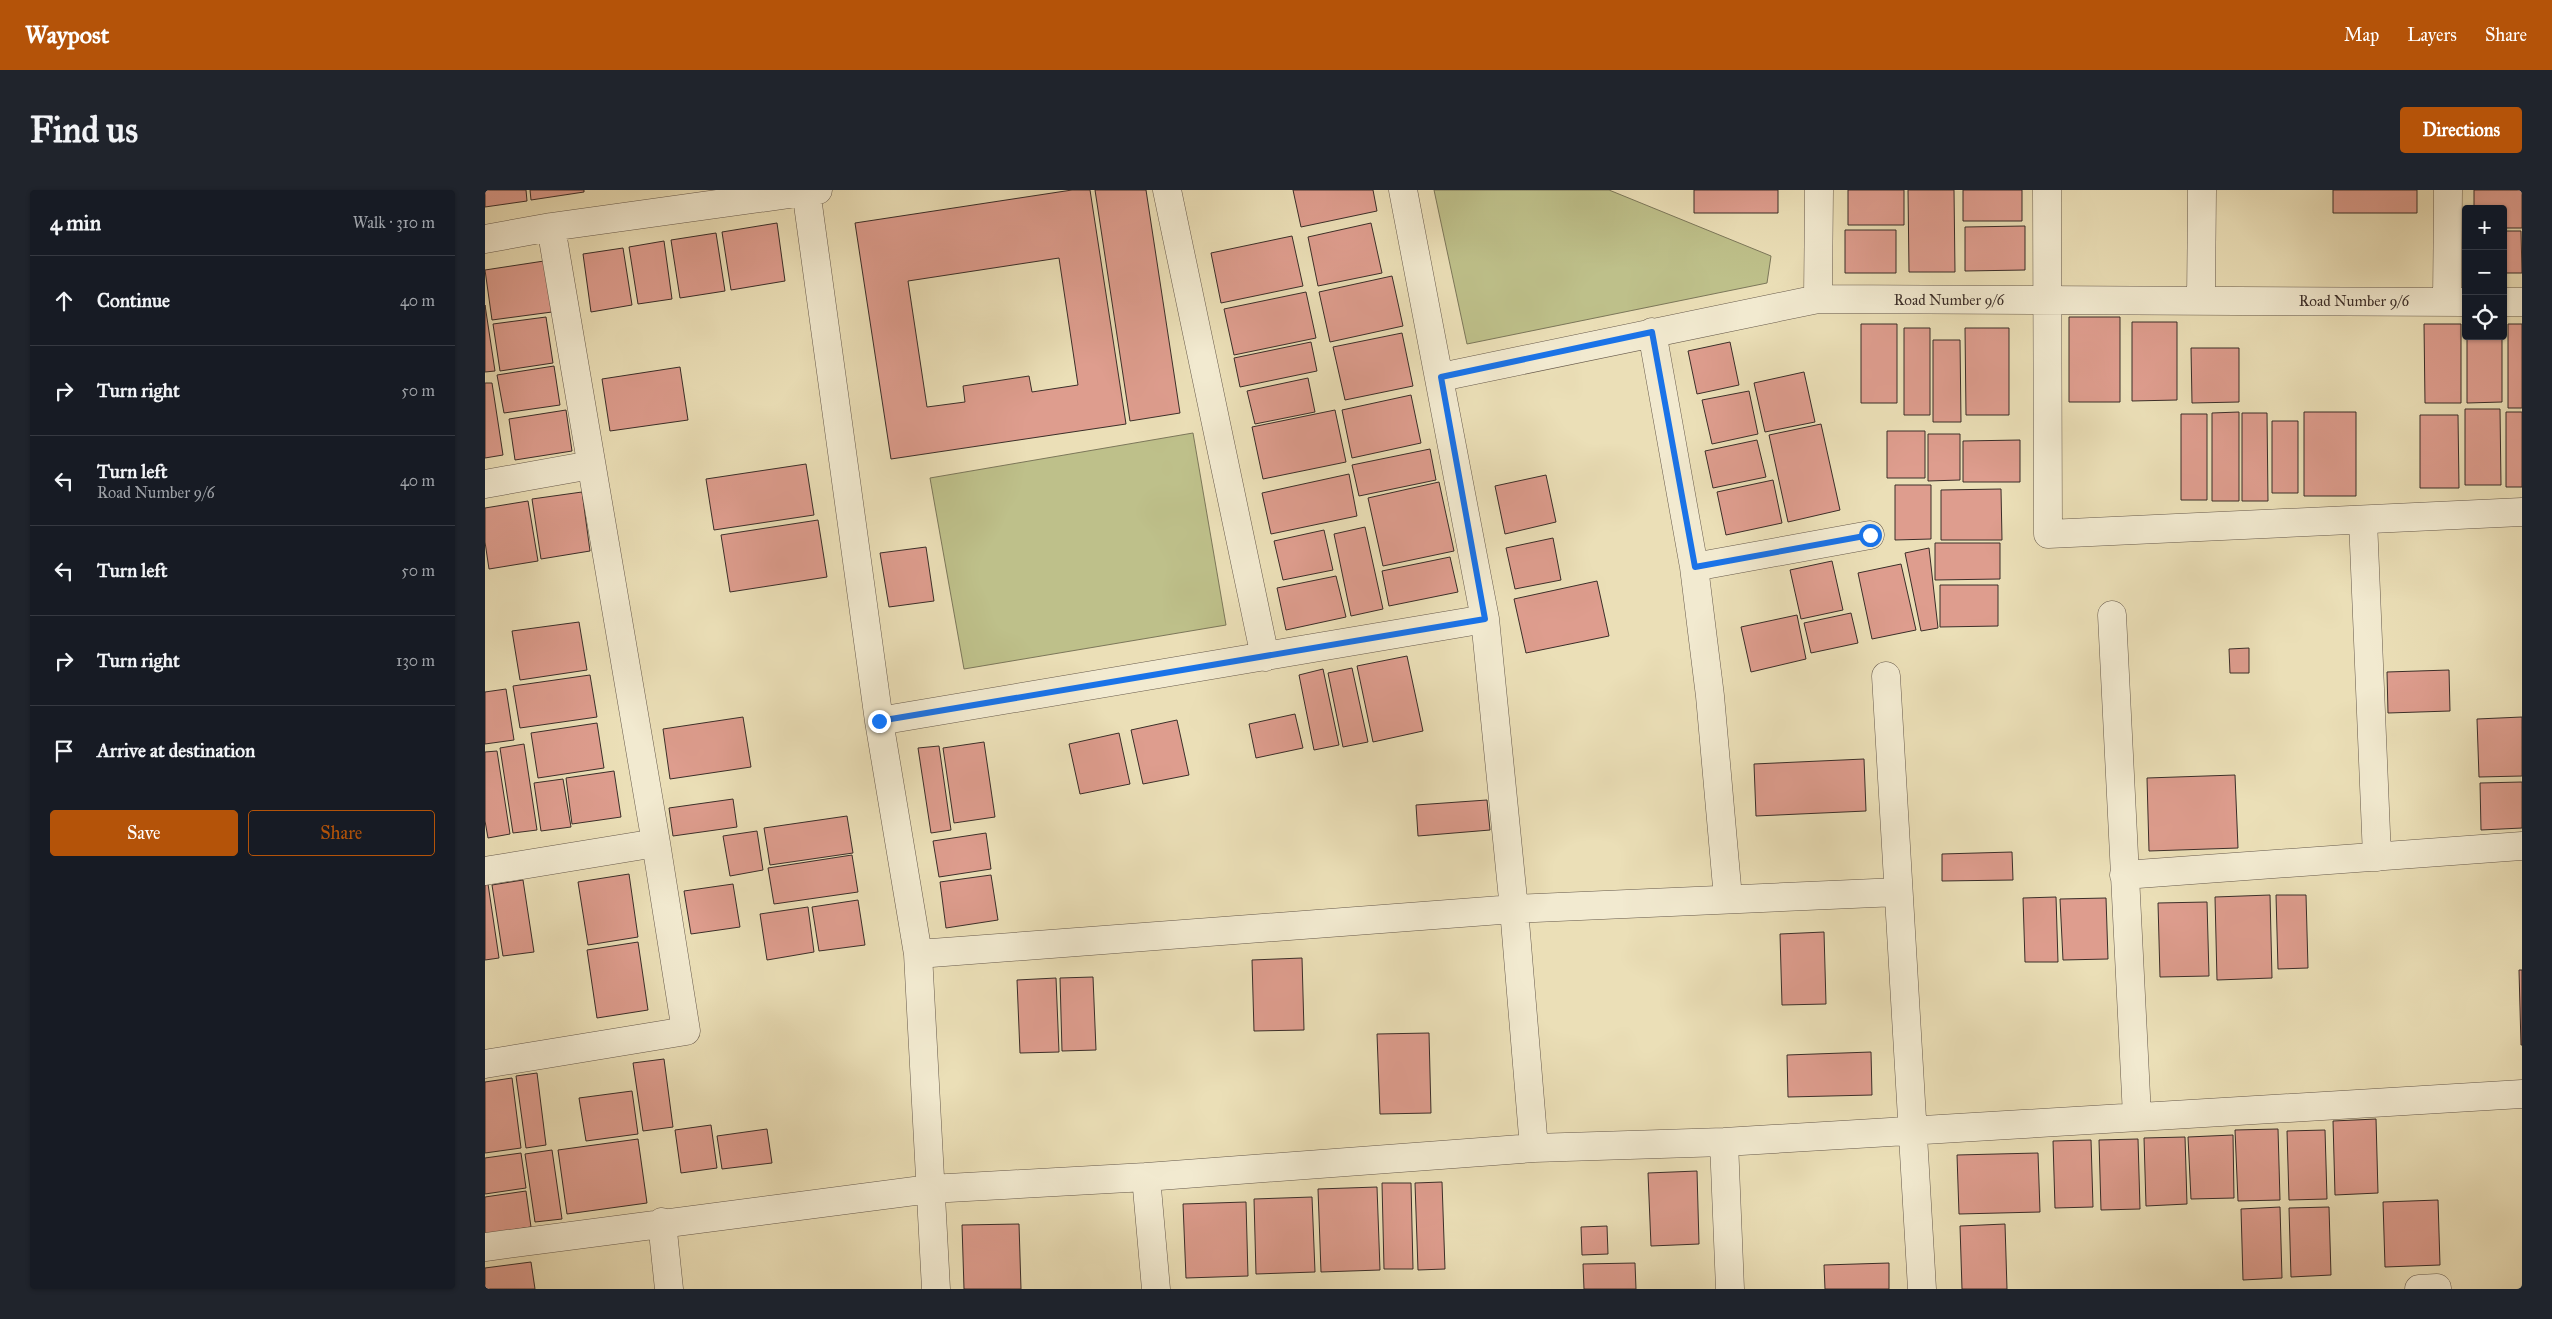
<!DOCTYPE html>
<meta charset="utf-8">
<style>
:root{--surface:#171b24;--page:#20242c;--text:#f1f3f6;--muted:#9ea1a6;--line:#363941;--accent:#b45309}
body{margin:0;font-family:"IM FELL Great Primer",serif;background:var(--page);color:var(--text)}
.controls{position:absolute;right:15px;top:15px;display:grid;overflow:hidden;border-radius:5px;box-shadow:0 1px 4px #0004}
.controls button{width:45px;height:45px;display:grid;place-items:center;padding:0;border:0;border-bottom:1px solid var(--line);background:var(--surface);color:var(--text);font:25px sans-serif}
.stop{position:absolute;width:15px;height:15px;margin:-11px;border:4px solid #1a73e8;border-radius:50%;background:#fff}
.stop.end{background:#1a73e8;border-color:#fff;box-shadow:0 1px 5px #0008}
.list{margin:0;padding:0;list-style:none}
h2{display:flex;justify-content:space-between;align-items:center;height:65px;margin:0;padding:0 20px;font-size:21px}
h2 small{font-size:16px;font-weight:400;color:var(--muted)}
.list li{display:grid;grid-template-columns:32px 1fr auto;gap:15px;align-items:center;box-sizing:border-box;height:90px;padding:0 20px;border-top:1px solid var(--line)}
.list b{display:block;font-size:19px;white-space:nowrap}
.list p{margin:0;font-size:16px;white-space:nowrap;color:var(--muted)}
.list em{font-size:16px;font-style:normal;color:var(--muted)}
.actions{display:flex;gap:10px;padding:15px 20px}
.actions a{flex:1;padding:11px 0;border:1px solid var(--accent);border-radius:5px;text-align:center;font-size:18px;color:var(--accent)}
.actions .main{background:var(--accent);color:#fff}
.icon{flex:none;width:28px;height:28px;fill:none;stroke:currentColor;stroke-width:2;stroke-linecap:round;stroke-linejoin:round}
.map{position:relative;flex:none;width:2037px;height:1099px;overflow:hidden;border-radius:5px}
header{display:flex;align-items:center;gap:30px;box-sizing:border-box;height:70px;padding:0 25px;background:var(--accent);color:#fff}
header strong{font-size:24px}
nav{display:flex;gap:28px;margin-inline-start:auto;font-size:18px}
.intro{display:flex;align-items:center;justify-content:space-between;box-sizing:border-box;height:120px;padding:0 30px}
h1{margin:0;font-size:35px}
.button{padding:12px 22px;border-radius:5px;background:var(--accent);color:#fff;font-size:18px;font-weight:700}
main{display:flex;gap:30px;padding:0 30px}
aside{flex:1;background:var(--surface);border-radius:5px;box-shadow:0 1px 4px #0004}
.map>svg:first-child{display:block}
</style>
<header>
<strong>Waypost</strong>
<nav><a>Map</a><a>Layers</a><a>Share</a></nav>
</header>
<div class="intro"><h1>Find us</h1><a class="button">Directions</a></div>
<main>
<aside>
<h2>4 min<small>Walk · 310 m</small></h2>
<ul class="list">
<li><svg class="icon" aria-label="ahead" viewBox="0 0 24 24"><path d="M12 20V5M6 11l6-6 6 6"/></svg><div><b>Continue</b></div><em>40 m</em></li>
<li><svg class="icon" aria-label="right" viewBox="0 0 24 24"><path d="M7 20v-9h11M14 6l5 5-5 5"/></svg><div><b>Turn right</b></div><em>50 m</em></li>
<li><svg class="icon" aria-label="left" viewBox="0 0 24 24"><path d="M17 20v-9H6M10 6l-5 5 5 5"/></svg><div><b>Turn left</b><p>Road Number 9/6</p></div><em>40 m</em></li>
<li><svg class="icon" aria-label="left" viewBox="0 0 24 24"><path d="M17 20v-9H6M10 6l-5 5 5 5"/></svg><div><b>Turn left</b></div><em>50 m</em></li>
<li><svg class="icon" aria-label="right" viewBox="0 0 24 24"><path d="M7 20v-9h11M14 6l5 5-5 5"/></svg><div><b>Turn right</b></div><em>130 m</em></li>
<li><svg class="icon" aria-label="arrive" viewBox="0 0 24 24"><path d="M6 21V4h12l-3 4 3 4H6"/></svg><div><b>Arrive at destination</b></div></li>
</ul>
<div class="actions"><a class="main">Save</a><a>Share</a></div>
</aside>
<div class="map">
<svg width="2037" height="1099" viewBox="0 0 2037 1099">
<rect width="100%" height="100%" fill="#ebdfb7"/>
<filter id="stains"><feTurbulence type="fractalNoise" baseFrequency=".004" numOctaves="4"/><feColorMatrix values="0 0 0 0 .2 0 0 0 0 .09 0 0 0 0 .02 0 0 0 .5 -.17"/></filter>
<radialGradient id="worn" r=".72"><stop offset=".6" stop-color="#630" stop-opacity="0"/><stop offset="1" stop-color="#630" stop-opacity=".3"/></radialGradient>
<path fill="#bec08a" stroke="#7c775a" d="M949,0H1124L1286,66L1282,93L982,154Z
M708,243L741,435L479,479L445,288Z"/>
<path fill="#de9d8e" stroke="#3b2e29" fill-rule="evenodd" d="M0,0H41L42,11L0,17Z
M45,0H99V2L46,10Z
M587,0H605L641,234L406,269L370,33ZM574,68L593,195L547,202L544,186L478,196L480,212L442,217L423,91Z
M610,0H661L695,223L645,231Z
M808,0H888L892,21L816,37Z
M1209,0H1293V23H1209Z
M1363,0H1419V35H1363Z
M1423,0H1469L1470,82H1424Z
M1478,0H1537V31H1478Z
M1848,0H1932V23H1848Z
M1989,0H2037V38H2018V19H1989Z
M292,33L300,91L246,100L237,42Z
M886,33L897,83L833,96L823,47Z
M1540,36V80L1480,81V37Z
M1360,40H1411V83H1360Z
M2018,41H2036L2037,83H2018Z
M231,43L240,101L195,108L186,50Z
M807,46L818,96L736,113L726,63Z
M179,51L187,109L153,114L144,57Z
M138,58L147,115L106,122L98,64Z
M59,71L67,122L7,130L0,80Z
M907,86L918,136L845,152L834,102Z
M821,102L831,148L749,165L739,119Z
M0,115L10,181L0,182Z
M61,127L68,173L15,181L8,134Z
M1584,127H1635V212H1584Z
M1647,132H1692V210L1647,211Z
M1376,134H1412V213H1376Z
M1939,134H1976V213H1940Z
M2023,134H2037V218H2023Z
M1419,138H1445V225H1419Z
M1480,138H1524V225H1481Z
M917,143L928,196L860,210L848,157Z
M1982,146H2017V212L1982,213Z
M1448,150H1475L1476,232H1448Z
M826,152L832,181L755,197L749,168Z
M1245,152L1254,195L1212,204L1203,161Z
M1706,158H1754V212L1707,213Z
M69,176L75,215L19,223L12,185Z
M195,177L203,230L125,241L117,189Z
M1319,182L1330,232L1280,242L1269,193Z
M823,188L830,222L770,234L762,201Z
M0,193H7L18,265L0,268Z
M1264,201L1273,244L1227,254L1217,210Z
M926,205L936,253L867,268L857,220Z
M1980,219H2015L2016,295H1980Z
M81,220L87,261L30,270L24,229Z
M850,220L861,272L778,289L767,237Z
M1754,222V311H1727V223Z
M1819,222H1871V306H1819Z
M2021,222H2037V297H2021Z
M1757,223H1782L1783,311H1757Z
M1696,224H1722V310H1696Z
M1935,225H1973L1974,298H1935Z
M1787,231H1813V303H1787Z
M1336,234L1355,320L1303,332L1284,245Z
M1402,241H1440V288H1402Z
M1443,244H1475V290L1443,291Z
M1272,250L1281,287L1228,298L1220,261Z
M1535,250V292H1478V251Z
M945,259L951,290L874,306L867,275Z
M321,274L329,325L229,340L221,289Z
M864,284L872,326L786,344L777,303Z
M1061,285L1071,332L1020,344L1010,296Z
M1288,290L1297,333L1241,345L1232,302Z
M954,292L969,361L898,376L883,308Z
M1410,295H1446V349L1410,350Z
M1516,299L1517,350H1456V300Z
M97,302L105,361L56,369L47,309Z
M43,311L53,371L4,379L0,352V318Z
M333,330L342,387L245,402L236,345Z
M880,337L898,419L866,426L849,344Z
M839,340L848,380L798,390L789,351Z
M1068,348L1076,390L1030,399L1021,358Z
M1450,353H1515V389L1450,390Z
M441,357L449,411L404,417L395,363Z
M1444,358L1453,438L1436,441L1420,363Z
M965,367L973,402L904,416L897,381Z
M1347,371L1358,420L1316,429L1305,380Z
M1416,374L1431,440L1387,449L1373,383Z
M851,386L861,427L801,440L792,398Z
M1112,391L1124,446L1041,463L1029,409Z
M1455,395H1513V436L1455,437Z
M1366,423L1373,453L1326,463L1319,433Z
M1312,425L1321,469L1266,482L1256,437Z
M94,432L102,480L35,490L27,441Z
M1764,458V483H1745L1744,459Z
M922,466L938,541L888,552L872,476Z
M867,478L883,552L858,557L843,483Z
M838,479L854,555L829,560L814,485Z
M1964,480L1965,521L1903,523L1902,482Z
M105,485L112,527L35,538L28,496Z
M21,499L29,550L0,554V502Z
M810,524L818,558L771,568L764,534Z
M258,527L266,577L185,589L178,539Z
M2037,527V586L1994,587L1992,529Z
M692,530L704,585L658,594L646,540Z
M112,533L119,578L53,588L46,543Z
M634,543L645,594L595,604L584,554Z
M499,552L510,627L469,633L458,558Z
M39,554L52,640L28,643L15,558Z
M454,556L466,640L446,643L433,558Z
M12,561L25,644L3,648L0,631V562Z
M1379,569L1381,621L1271,626L1269,574Z
M129,581L136,627L87,634L81,588Z
M1750,585L1753,658L1664,661L1662,588Z
M78,589L86,637L56,641L49,593Z
M2037,592V638L1996,640L1995,593Z
M248,609L252,637L188,646L184,618Z
M1002,610L1005,640L933,646L931,615Z
M362,626L368,663L285,675L279,638Z
M272,641L278,680L245,686L238,646Z
M501,643L506,679L454,687L448,651Z
M1527,662L1528,690L1457,691V664Z
M367,665L373,702L289,714L283,678Z
M144,684L153,747L103,755L93,692Z
M506,685L513,730L461,738L455,692Z
M38,690L49,762L18,766L7,695Z
M0,694H3L14,768L0,770Z
M248,694L255,737L206,744L199,701Z
M1785,705L1787,788L1732,790L1730,707Z
M1791,705H1821L1823,778L1793,779Z
M1571,707L1573,772H1540L1538,708Z
M1621,708L1623,769L1578,770L1575,709Z
M373,710L380,755L334,761L327,717Z
M1722,712L1724,786L1675,787L1673,713Z
M323,717L329,762L282,770L275,724Z
M1339,742L1341,814L1297,815L1295,744Z
M153,752L163,820L112,828L102,760Z
M817,768L819,840L769,841L767,770Z
M2034,780H2037V855H2036Z
M608,787L611,860L577,861L575,788Z
M571,788L574,862L535,863L532,790Z
M944,843L946,923L895,924L892,844Z
M1386,862L1387,905L1303,907L1302,865Z
M179,869L188,937L158,941L148,873Z
M52,883L61,955L41,958L31,886Z
M27,888L36,958L0,963V892Z
M147,901L153,944L101,951L94,908Z
M1891,929L1893,1003L1850,1005L1848,931Z
M226,935L232,978L196,983L190,940Z
M282,939L287,973L237,979L232,946Z
M1793,939L1795,1010L1753,1011L1750,940Z
M1840,940L1842,1009L1804,1010L1802,941Z
M1748,945L1749,1008L1706,1009L1703,947Z
M1700,947L1702,1014L1661,1016L1659,948Z
M153,949L162,1013L82,1024L73,960Z
M1653,949L1655,1019L1616,1020L1614,950Z
M1606,950L1608,1017L1570,1018L1568,951Z
M67,960L77,1029L50,1032L40,964Z
M36,963L41,998L0,1004V968Z
M1553,963L1555,1022L1474,1024L1472,965Z
M1212,981L1214,1054L1166,1056L1163,983Z
M957,992L960,1079L933,1080L930,993Z
M897,993H926L928,1079H899Z
M892,997L895,1080L836,1082L833,999Z
M41,1001L46,1037L0,1044V1007Z
M827,1007L830,1082L771,1084L769,1009Z
M1953,1010L1955,1075L1900,1077L1898,1012Z
M761,1012L763,1086L701,1088L698,1014Z
M1795,1017L1797,1088L1758,1090L1756,1019Z
M1844,1017L1846,1085L1806,1087L1804,1018Z
M534,1034L536,1099H479L477,1035Z
M1520,1034L1522,1099H1477L1475,1036Z
M1122,1036L1123,1064L1097,1065L1096,1037Z
M46,1072L50,1099H0V1078Z
M1150,1073L1151,1099H1099L1098,1074Z
M1404,1073V1099H1340L1339,1075Z"/>
<g fill="none" stroke-linecap="round" stroke-linejoin="round">
<defs>
<path id="minor" d="M321,0L394,531L433,764L451,1099
M682,0L780,467
M918,0L1000,429L1029,719L1049,958
M1562,0L1563,344L2037,322
M0,49L66,37L333,0
M1333,109L1334,0
M1716,111L1717,0
M1962,112L1963,0
M2018,112H2037
M1167,142L1209,377L1225,506L1243,708
M956,187L1333,109L1981,112
M0,294L106,275
M1878,330L1892,667
M1209,377L1385,345
M1627,425L1652,926
M1401,486L1437,1099
M394,531L1000,429
M0,681L171,653
M1639,685L2037,656
M433,764L1029,719L1413,702
M0,874L201,841L171,653L66,37
M1239,952L1245,1099
M661,987L671,1099
M177,1032L184,1099
M0,1057L445,999L661,987L1049,958L1239,952L2037,904
M1934,1099L1952,1098"/>
</defs>
<use href="#minor" stroke="#675a4c" stroke-width="29"/>
<use href="#minor" stroke="#f2ead0" stroke-width="28"/>
</g>
<g fill="none" stroke-linecap="round" stroke-linejoin="round">
<path stroke="#1a73e8" stroke-width="6" d="M394,531L1000,429L956,187L1167,142L1210,377L1385,345"/>
</g>
<g text-anchor="middle" stroke-width="4" stroke-linejoin="round" paint-order="stroke">
<g font-size="15" fill="#3b2e29" stroke="#f2ead0">
<text x="1464" y="115">Road Number 9/6</text>
<text x="1869" y="116">Road Number 9/6</text>
</g>
</g>
<rect width="100%" height="100%" filter="url(#stains)"/>
<rect width="100%" height="100%" fill="url(#worn)"/>
</svg>
<div class="controls">
<button>+</button>
<button>−</button>
<button><svg class="icon" aria-label="locate" viewBox="0 0 24 24"><circle cx="12" cy="12" r="6"/><path d="M12 2v4M12 18v4M2 12h4M18 12h4"/></svg></button>
</div>
<div class="stop" style="left:1385px;top:345px"></div>
<div class="stop end" style="left:394px;top:531px"></div>
</div>
</main>
